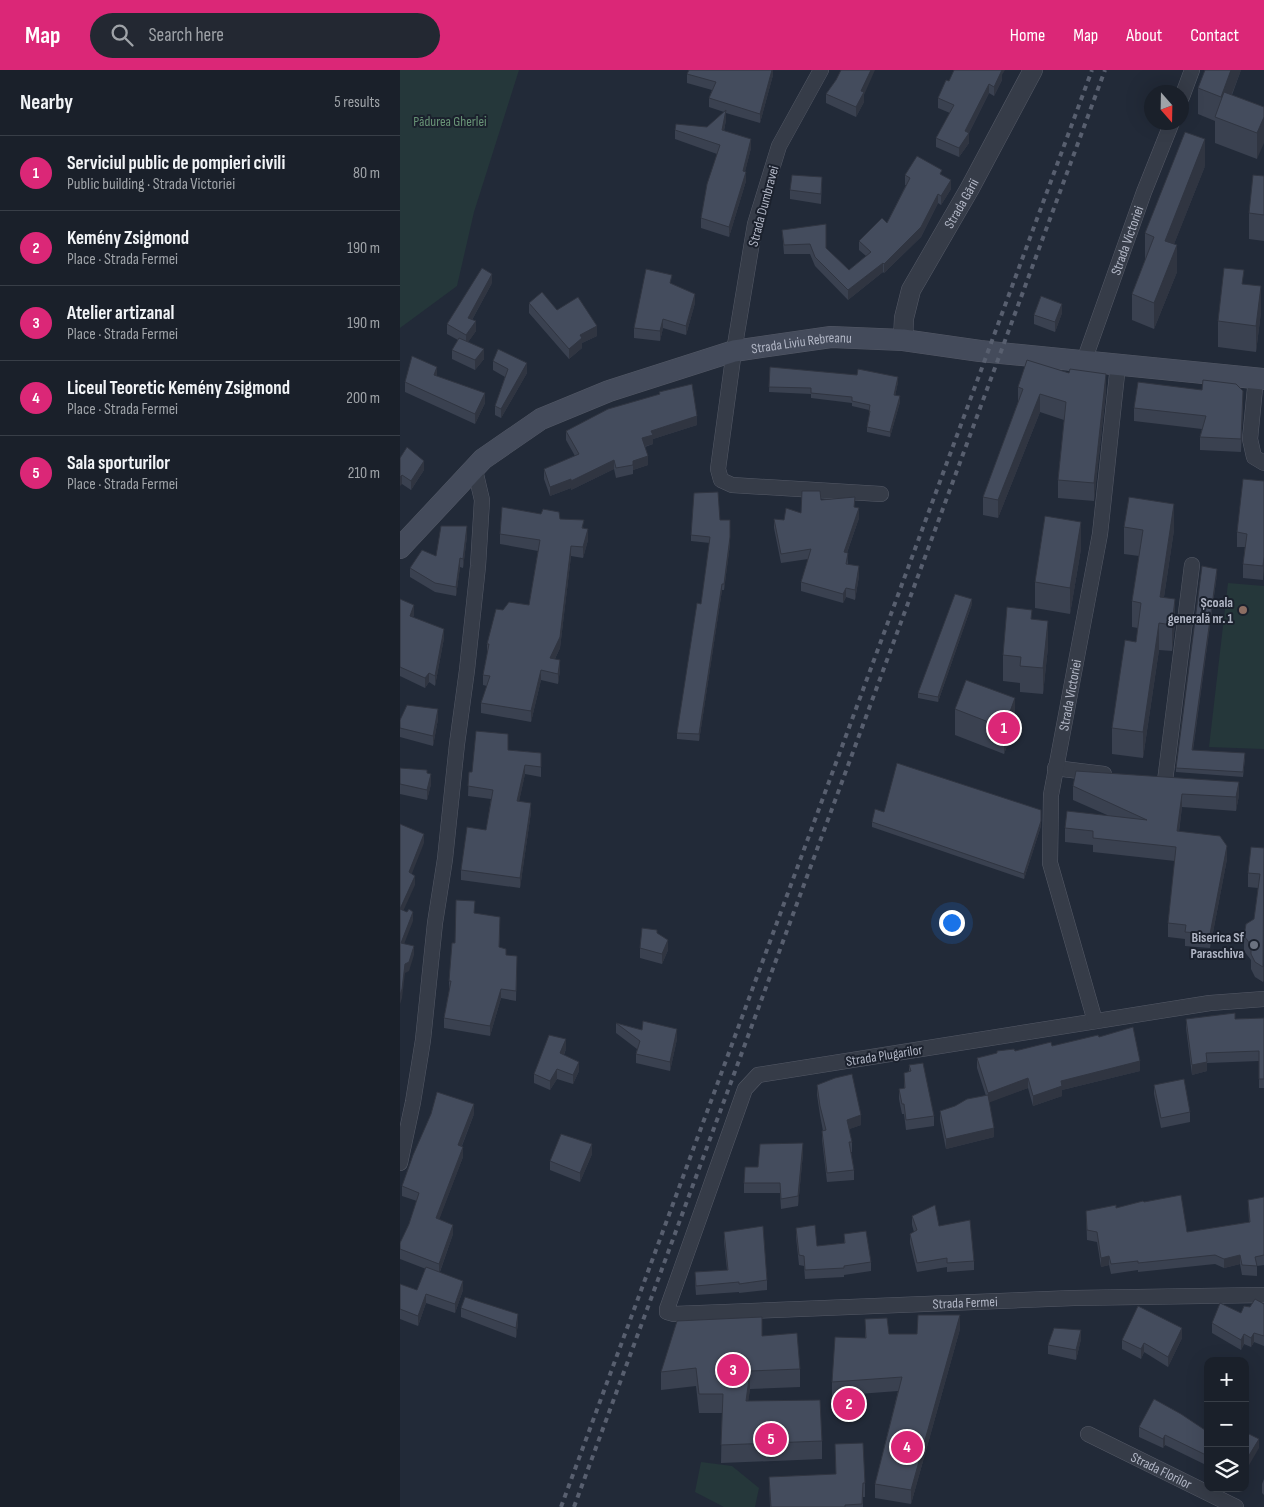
<!DOCTYPE html>
<meta charset="utf-8">
<style>
:root{--surface:#1a202a;--page:#232832;--text:#f1f3f6;--muted:#9fa3a8;--line:#383e47;--accent:#db2777}
body{margin:0;font-family:"Sofia Sans Condensed",sans-serif;background:var(--page);color:var(--text)}
.controls{position:absolute;right:15px;bottom:15px;display:grid;overflow:hidden;border-radius:10px;box-shadow:0 5px 20px #0002}
.controls button{width:45px;height:45px;display:grid;place-items:center;padding:0;border:0;border-bottom:1px solid var(--line);background:var(--surface);color:var(--text);font:25px sans-serif}
.compass{position:absolute;left:744px;top:15px;width:45px;height:45px;border-radius:50%;background:var(--surface);box-shadow:0 5px 20px #0002;rotate:160deg}
.you{position:absolute;left:551px;top:852px;width:18px;height:18px;margin:-12px;border:4px solid #fff;border-radius:50%;background:#1a73e8;box-shadow:0 0 0 8px #1a73e833}
.badge{display:grid;place-items:center;width:32px;height:32px;border-radius:50%;background:var(--accent);color:#fff;font-size:16px;font-weight:700}
.pin{position:absolute;translate:-50% -50%;border:2px solid #fff;box-shadow:0 1px 5px #0006}
.list{margin:0;padding:0;list-style:none}
h2{display:flex;justify-content:space-between;align-items:center;height:65px;margin:0;padding:0 20px;font-size:21px}
h2 small{font-size:16px;font-weight:400;color:var(--muted)}
.list li{display:grid;grid-template-columns:32px 1fr auto;gap:15px;align-items:center;box-sizing:border-box;height:75px;padding:0 20px;border-top:1px solid var(--line)}
.list b{display:block;font-size:19px;white-space:nowrap}
.list p{margin:0;font-size:16px;white-space:nowrap;color:var(--muted)}
.list em{font-size:16px;font-style:normal;color:var(--muted)}
.icon{flex:none;width:28px;height:28px;fill:none;stroke:currentColor;stroke-width:2;stroke-linecap:round;stroke-linejoin:round}
.map{position:relative;flex:none;width:864px;height:1437px;overflow:hidden}
header{display:flex;align-items:center;gap:30px;box-sizing:border-box;height:70px;padding:0 25px;background:var(--accent);color:#fff}
header strong{font-size:24px}
nav{display:flex;gap:28px;margin-inline-start:auto;font-size:18px}
.search{width:350px;height:45px;background:var(--page);display:flex;align-items:center;gap:12px;box-sizing:border-box;padding:0 18px;border-radius:28px;color:var(--muted);font-size:19px}
main{display:flex}
aside{flex:1;background:var(--surface)}
.map>svg:first-child{display:block}
</style>
<header>
<strong>Map</strong>
<div class="search"><svg class="icon" aria-label="search" viewBox="0 0 24 24"><circle cx="10" cy="10" r="6"/><path d="M15 15l6 6"/></svg>Search here</div>
<nav><a>Home</a><a>Map</a><a>About</a><a>Contact</a></nav>
</header>
<main>
<aside>
<h2>Nearby<small>5 results</small></h2>
<ul class="list">
<li><span class="badge">1</span><div><b>Serviciul public de pompieri civili</b><p>Public building · Strada Victoriei</p></div><em>80 m</em></li>
<li><span class="badge">2</span><div><b>Kemény Zsigmond</b><p>Place · Strada Fermei</p></div><em>190 m</em></li>
<li><span class="badge">3</span><div><b>Atelier artizanal</b><p>Place · Strada Fermei</p></div><em>190 m</em></li>
<li><span class="badge">4</span><div><b>Liceul Teoretic Kemény Zsigmond</b><p>Place · Strada Fermei</p></div><em>200 m</em></li>
<li><span class="badge">5</span><div><b>Sala sporturilor</b><p>Place · Strada Fermei</p></div><em>210 m</em></li>
</ul>
</aside>
<div class="map">
<svg width="864" height="1437" viewBox="0 0 864 1437">
<rect width="100%" height="100%" fill="#222a38"/>
<path fill="#25373a" d="M0,0H119L74,142L57,216L0,258Z
M828,513L864,516V679L809,677Z
M301,1392L332,1396L359,1418L355,1437H324L295,1422Z"/>
<g fill="none" stroke-linecap="round" stroke-linejoin="round">
<defs>
<g id="minor">
<path d="M421,0L379,76L355,154L334,281L318,399L321,410L332,415L481,424"/>
<path d="M782,27L792,0"/>
<path id="s1" d="M684,291L744,122L772,52"/>
<path d="M856,308L850,369L854,387L864,393"/>
<path d="M655,698L704,704"/>
<path d="M765,711L792,495"/>
<path id="s2" d="M864,929L810,933L358,1005L345,1019L267,1239V1242L274,1244L674,1228L864,1225"/>
<path id="s3" d="M695,951L650,793L651,725L700,464L718,295"/>
<path d="M0,1093L13,1032L23,970L35,853L45,789L57,674L67,600L78,496L82,430L75,400"/>
<path id="s4" d="M688,1364L836,1437"/>
</g>
<g id="tertiary">
<path id="s5" d="M503,270L504,248L511,220L570,118L633,0"/>
</g>
<g id="secondary">
<path id="s6" d="M0,478L83,389L141,349L209,321L334,281L431,267L503,270L580,281L864,309"/>
</g>
</defs>
<use href="#minor" stroke="#545966" stroke-width="16"/>
<use href="#tertiary" stroke="#545966" stroke-width="20"/>
<use href="#secondary" stroke="#545966" stroke-width="22"/>
<use href="#minor" stroke="#363c48" stroke-width="15"/>
<use href="#tertiary" stroke="#363c48" stroke-width="19"/>
<use href="#secondary" stroke="#444b5b" stroke-width="21"/>
<path stroke="#585f6f" stroke-width="4" stroke-dasharray="5 5" stroke-linecap="butt" d="M161,1437L692,0
M174,1437L705,0"/>
</g>
<path fill="#3a4150" d="M373,0V5L360,53L326,43V50L324,61L351,78L345,101L346,111L329,167L301,158V148L317,84L275,69V60L307,57L324,42L309,37V28L312,20L287,13V4Z
M841,0L832,25L864,37L857,89L815,73V51L798,44V18Z
M602,5V10L594,26L589,23L569,63V73L559,87L536,77V68L550,43L538,38V28L549,11Z
M436,10L464,25V32L456,47L426,33V24Z
M805,96L774,174L777,202L754,259L732,250V224L745,190V163Z
M505,105H542L551,119L541,135L538,133L521,167L484,203L483,202L448,230L415,196L410,184H384L382,160L426,178L449,200L466,186L459,180V171L487,153L506,115H505Z
M864,106V171L849,169V143Z
M422,107L421,134L390,129V120Z
M92,213L72,250L76,261L68,272L84,289L75,300L52,289V280L58,270L47,264V254Z
M272,214L295,233L286,265L263,258L260,271L234,268V258Z
M844,214L861,242L856,282L818,277V251Z
M129,233L157,240L197,266L182,273V278L169,289L129,243Z
M662,243L655,262L634,254V245Z
M93,291L127,303L101,348L95,345V336L105,307L93,300Z
M370,297L498,312L495,326L500,332L490,367L467,362V357L469,347V340L452,336V333L411,328V324L369,322Z
M37,306L85,333L75,354L5,322V312Z
M618,317L706,322L694,431L658,428V410L664,350L640,342L598,448L583,445V427L618,332Z
M259,322L297,355L253,369V374L245,377L248,395L233,400V404L216,408L214,399L171,420V418L150,426L144,409V399L175,386L166,370V361L259,324Z
M843,334L841,382L800,380V367L802,359L734,351V338Z
M0,388L24,400L11,420L2,414Z
M864,411L863,510L843,508V494L845,477H837V462Z
M421,430L455,437L459,448L447,483L448,494L459,506L455,530L446,527L443,533L401,521V512L408,489L381,493L374,458V449L384,450L401,443Z
M160,449L184,458L188,470L183,488L171,486L160,578L155,589L160,600L158,614L141,610L131,652L81,643V633L87,616L83,615V605L87,584V574L103,540L129,535L138,481L100,474V464Z
M320,450L330,474L324,520H322L299,671L277,669V663L301,534L310,473L291,471V465Z
M724,457L774,460L764,527L775,555L772,581L759,580L743,688L712,684V658L736,572L738,558L732,557V531L739,486L724,484Z
M67,466L63,498L60,497L56,526L35,522L10,507V498L36,486Z
M681,479L670,544L635,538V512Z
M817,504L793,680L845,688L843,707L776,702V698Z
M0,529L14,545L13,547L44,568L35,616L29,612L25,618L0,606Z
M572,534L538,632L518,628V623Z
M632,549L648,577L643,624L620,622V613L603,611V585Z
M555,639L615,654L604,684L555,665Z
M38,649L33,676L0,667V650Z
M108,680L141,683V707L125,704L119,731L131,742L120,818L61,810V800L86,760L91,729L68,726L69,702H72Z
M0,698L27,703L31,714L27,730L0,724Z
M673,716L839,725L836,741L782,737L779,762L827,789L810,878L785,876V869L768,867V853L775,791L693,782V775L665,772V758L707,745L673,730Z
M641,740V756L624,809L472,757V752L484,742Z
M864,778L863,912L855,907L851,899V890L844,881V866L854,849L858,818L848,817V803Z
M74,843L100,857L99,877L106,885L117,886L116,931L101,928L90,966L44,958V948L49,921V911Z
M257,864L268,880L262,894L240,888V878Z
M864,948V1018H859V991L807,993V1001L792,1005L786,958V949H835Z
M216,953L277,969L270,1001L236,993V984L237,979L216,963Z
M699,967L740,1001L662,1020V1026L633,1036L628,1018L589,1032L594,1067L546,1079L540,1050V1041L586,1026L577,998V988L597,983V981H615L652,976Z
M166,979L164,985L179,1001L173,1014L157,1009L150,1020L134,1013V1004Z
M509,995L534,1046V1056L506,1060L504,1044H502L499,1029V1019L504,1018V1003L509,1002Z
M417,1015L461,1055L449,1059L452,1072V1082H451L454,1100V1110L427,1112L422,1070V1061H423L420,1045L417,1025Z
M754,1015L790,1042V1052L761,1058L754,1024Z
M74,1044L62,1076L63,1087L39,1149L53,1164L40,1202L63,1220L55,1243L26,1233L18,1256L0,1249V1214L17,1220L26,1199L0,1189V1173L9,1154L17,1131L2,1126V1116Z
M403,1083L398,1136L381,1139L380,1123H344V1113L358,1097Z
M192,1084L180,1112L150,1100V1091Z
M864,1127V1195L857,1196V1206L842,1205L840,1194L824,1198L815,1194L738,1202V1200L711,1204L709,1195L701,1197L697,1172L687,1170L686,1141L716,1138L744,1132L787,1162L849,1152L848,1130Z
M512,1146L539,1156L574,1191V1200L547,1202V1197L517,1202L510,1173V1164L514,1162L512,1155Z
M396,1158L417,1176L444,1173V1164L471,1192V1201L444,1205V1207L405,1209L404,1196L399,1195L396,1167Z
M324,1162L367,1210V1220L339,1223V1222L296,1225L295,1212V1202L327,1200L324,1172Z
M864,1234V1276L854,1272L851,1277L844,1274L841,1280L812,1263V1253L841,1243L850,1237Z
M61,1238L118,1253L116,1268L61,1247Z
M465,1249L489,1264H517L560,1259L511,1434L475,1428V1414L498,1321L432,1326V1312L465,1268Z
M362,1266L400,1299V1317L350,1319L348,1331L422,1371V1389L321,1393L322,1343H299L296,1316L261,1320V1302Z
M782,1268L768,1297L744,1282L741,1289L722,1279V1270Z
M681,1269L676,1290L648,1284V1275Z
M739,1357L808,1362V1396L765,1375L763,1378L739,1367Z
M435,1374L465,1413V1427H463V1437H370L369,1407L436,1404Z
M864,1409V1425L862,1423V1414Z"/>
<path fill="#303541" d="M372,0H373V5L360,53V44Z
M471,0H475L464,25V32L456,47V37L461,21Z
M600,0H605L602,5V10L594,26V17Z
M831,0H841L822,49H821V27Z
M589,14V23L568,65L569,63V73L559,87V78L565,61Z
M326,40V50L322,70V60Z
M864,47V73L857,89V63Z
M351,69V78L343,110V101Z
M805,69V96L765,197V171Z
M346,102V111L329,167V157Z
M551,110V119L541,135V126Z
M538,124V133L521,167L484,203V194Z
M777,175V202L754,259V233Z
M483,193V202L448,230V220Z
M92,204V213L68,257V248Z
M861,216V242L856,282V256Z
M295,224V233L286,265V256Z
M662,234V243L655,262V252Z
M263,249V258L260,271V261Z
M76,251V261L66,275V265Z
M197,256V266L182,273V278L169,289V279L180,265Z
M84,279V289L75,300V290Z
M127,293V303L101,348V339Z
M37,297V306L34,305Z
M706,304V322L694,431V413Z
M498,307V312L494,331V325Z
M843,321V334L841,382V369Z
M85,323V333L75,354V344Z
M640,324V342L598,448V430Z
M500,326V332L490,367V362Z
M297,346V355L253,369V374L242,377V368L251,361Z
M248,386V395L233,400V391Z
M214,390V399L171,420V411Z
M24,391V400L11,420V411Z
M2,405V414L0,416V407Z
M171,409V418L150,426V417Z
M774,434V460L760,553V527Z
M459,438V448L444,491V482Z
M330,450V474L324,520V514Z
M681,452V479L670,544V518Z
M67,456V466L63,498V489Z
M188,459V470L183,488V477Z
M171,476V486L160,578L150,599V588Z
M864,487V501L863,510V496Z
M60,488V497L56,526V517Z
M459,496V506L455,530V520Z
M817,499V504L792,685V680Z
M322,514V520L299,671V664Z
M446,518V527L443,533V524Z
M572,529V534L538,632V627Z
M775,529V555L772,581V555Z
M14,535V545L10,555V546Z
M648,551V577L643,624V598Z
M759,553V580L743,688V662Z
M44,559V568L35,616V606Z
M160,590V600L158,614V604Z
M141,600V610L131,652V641Z
M29,603V612L25,618V608Z
M615,628V654L604,684V658Z
M38,639V649L33,676V666Z
M125,695V704L117,741V731Z
M31,704V714L27,730V720Z
M839,712V725L836,741V727Z
M782,724V737L777,775V761Z
M131,733V742L120,818V808Z
M641,751V756L624,809V804Z
M24,764V773L9,811V802Z
M827,776V789L810,878V864Z
M15,806V815L0,848V839Z
M13,842V851L1,882V873Z
M268,870V880L262,894V884Z
M14,876V885L9,901L5,903L2,928L0,934V925L5,894Z
M864,896V911L863,912V897Z
M101,919V928L90,966V956Z
M277,959V969L270,1001V992Z
M166,969V979L160,993V983Z
M740,991V1001L662,1020V1026L633,1036V1026L661,1011Z
M179,992V1001L173,1014V1005Z
M807,992V1001L792,1005V995Z
M157,999V1009L150,1020V1011Z
M628,1008V1018L588,1033V1023Z
M74,1034V1044L58,1085V1075Z
M461,1045V1055L447,1060V1050Z
M594,1058V1067L546,1079V1069Z
M403,1073V1083L398,1136V1126Z
M192,1074V1084L180,1112V1103Z
M63,1077V1087L36,1158V1148Z
M53,1155V1164L39,1204V1194Z
M840,1185V1194L824,1198V1189Z
M709,1186V1195L701,1197V1188Z
M63,1211V1220L55,1243V1234Z
M26,1224V1233L18,1256V1246Z
M118,1244V1253L116,1268V1258Z
M560,1245V1259L511,1434V1420Z
M782,1258V1268L768,1297V1287Z
M681,1260V1269L676,1290V1280Z
M854,1263V1272L851,1277V1268Z
M844,1264V1274L841,1280V1270Z
M744,1273V1282L741,1289V1279Z
M350,1301V1319L346,1349V1331Z
M765,1365V1375L763,1378V1369Z
M859,1369V1378L845,1402V1392Z"/>
<path fill="#444c5d" stroke="#303541" d="M289,0H372L360,44L309,28L316,12L287,4Z
M441,0H471L461,21L464,22L456,37L426,24L436,10Z
M554,0H602L594,17L589,14L565,61L569,63L559,78L536,68L554,35L538,28L546,10L549,11Z
M805,0H831L821,27L798,18Z
M824,22L864,37V47L857,63L815,47Z
M326,40L322,60L351,69L343,101L346,102L329,157L301,148L307,114L320,75L275,60L276,54L307,57Z
M785,62L805,69L765,171L777,175L754,233L732,224L754,167L745,163Z
M517,86L542,100L540,104L551,110L541,126L538,124L521,157L484,194L483,193L448,220L415,187L410,174L384,175L382,160L426,154V178L449,200L471,182L459,171L482,148L487,153L510,108L505,105Z
M392,105L422,107L421,124L390,120Z
M853,105L864,106V145L849,143Z
M82,198L92,204L68,248L76,251L66,265L47,254Z
M824,198L844,200L842,214L861,216L856,256L818,251Z
M246,199L272,205L270,213L295,224L286,256L263,249L260,261L234,258Z
M142,222L157,240L178,227L197,256L180,265L182,268L169,279L129,233Z
M641,226L662,234L655,252L634,245Z
M59,268L84,279L75,290L52,280Z
M98,279L127,293L101,339L95,336L108,299L93,291Z
M12,286L37,297L34,305L85,323L75,344L5,312Z
M627,290L669,303L670,299L706,304L694,413L658,410L666,332L640,324L598,430L583,427L623,319L618,317Z
M370,297L457,305L458,299L498,307L494,325L500,326L490,362L467,357L470,341H469L470,335L452,331V327L411,323V318L369,317Z
M803,310L836,314L843,321L841,369L800,367L806,346L734,338L738,312L802,320Z
M292,314L297,346L251,361L253,365L242,368L248,386L233,391V395L216,398L214,390L171,411V409L150,417L144,399L179,384L166,361L208,339L260,324L259,322Z
M7,377L24,391L11,411L2,405L0,407V388Z
M843,409L864,411V487L863,496L843,494L847,464L837,462Z
M402,421H420L421,430L455,427L454,437L459,438L444,482L448,483L446,494L459,496L455,520L446,518L443,524L401,512L411,479L381,484L374,449L384,450L386,438L401,443Z
M318,422L320,450H330V467L324,514H322L299,664L277,663L297,533L301,534L310,467L291,465L294,423Z
M729,427L774,434L760,527L775,529L772,555L759,553L743,662L712,658L725,570L736,572L741,533L732,531L743,460L724,457Z
M102,437L141,444L143,439L159,442L160,449L184,450L182,458L188,459L183,477L171,476L160,567L150,588L160,590L158,604L141,600L131,641L81,633L90,606L83,605L89,574H87L96,539L103,540L109,532L129,535L140,470L100,464Z
M645,446L681,452L670,518L635,512Z
M41,456H67L63,489L60,488L56,517L35,513L10,498L22,480L36,486Z
M802,496L817,499L792,680L845,683L843,702L776,698Z
M555,524L572,529L538,627L518,623Z
M0,529L14,535L10,546L44,559L35,606L29,603L25,608L0,597Z
M607,537L632,540L631,549L648,551L643,598L620,596L621,587L603,585Z
M566,610L615,628L604,658L555,639Z
M7,635L38,639L33,666L0,658V650Z
M76,661L108,664V680L141,683V697L125,695L117,731L131,733L120,808L61,800L67,757L86,760L93,720L68,716L69,702H72Z
M497,693L641,740V751L624,804L472,752L475,739L484,742Z
M0,698L27,700V703L31,704L27,720L0,714Z
M676,701L839,712L836,727L782,724L777,761L820,766L827,776L810,864L785,862L786,855L768,853L776,777L693,768V761L665,758L667,741L747,750L673,716Z
M0,754L24,764L9,802L15,806L0,839L7,842L9,839L13,842L1,873L14,876L9,892L5,894L2,919L0,925Z
M851,777L864,778L863,897L855,892L851,884V875L844,866L846,854L854,849L860,804L848,803Z
M56,830L75,831L74,843L100,847L99,877L106,879V885L117,886L116,921L101,919L90,956L44,948L51,911H49L52,873H55Z
M242,858L257,860V863L268,870L262,884L240,878Z
M835,943V949L864,948V1009H859V981L806,983L807,992L792,995L786,949Z
M243,951L277,959L270,992L236,984L240,971L216,953L242,960Z
M733,957L740,991L661,1011L662,1016L633,1026L628,1008L588,1023L577,988L597,983V981L614,979L615,981L651,972L652,976L698,965L699,967Z
M149,965L166,969L160,983L179,992L173,1005L157,999L150,1011L134,1004Z
M523,993L534,1046L506,1050L504,1034H502L499,1019L505,1018L504,1003L511,1001L509,995Z
M452,1004L461,1045L447,1050L452,1072H449L454,1100L427,1103L422,1061L426,1060L420,1036L417,1015L435,1008Z
M784,1009L790,1042L761,1048L754,1015Z
M37,1022L74,1034L58,1075L63,1077L36,1148L53,1155L39,1194L0,1179V1173L9,1154L19,1123L2,1116L13,1085L31,1044Z
M588,1025L594,1058L546,1069L540,1041L555,1036L567,1029Z
M161,1064L192,1074L180,1103L150,1091Z
M403,1073L398,1126L381,1129L380,1113H344L345,1097H358L360,1074Z
M781,1125L787,1162L850,1152L848,1130L864,1127V1185L855,1187L857,1196L842,1195L840,1185L824,1189L815,1185L738,1193V1191L711,1194L709,1186L701,1188L697,1162L687,1160L686,1141L716,1135V1138L743,1131L744,1132Z
M535,1135L539,1156L570,1150L574,1191L547,1193V1188L517,1193L510,1164L517,1160L512,1146Z
M415,1155L417,1176L445,1173L444,1164L466,1161L471,1192L444,1196V1198L405,1200L404,1186L399,1185L396,1158Z
M363,1156L367,1210L339,1214V1212L296,1216L295,1202L328,1200L324,1162Z
M26,1197L63,1211L55,1234L26,1224L18,1246L0,1239V1214L17,1220Z
M65,1227L118,1244L116,1258L61,1238Z
M855,1229L864,1234V1266L854,1263L851,1268L844,1264L841,1270L812,1253L820,1233L841,1243L844,1236L850,1237Z
M738,1236L782,1258L768,1287L744,1273L741,1279L722,1270Z
M518,1245H560L511,1420L475,1414L502,1307L432,1312L435,1267L466,1268L465,1249L487,1248L489,1264H517Z
M362,1247V1266L397,1263L400,1299L350,1301L346,1331L420,1330L422,1371L321,1375L323,1324H299L296,1298L261,1302L277,1251Z
M654,1258L681,1260L676,1280L648,1275Z
M754,1329L781,1344L808,1362V1386L765,1365L763,1369L739,1357Z
M845,1362L859,1369L845,1392Z
M463,1373L465,1413H463L462,1434L445,1435V1437H371L369,1407L436,1404L435,1374Z"/>
<circle fill="#8d6e63" stroke="#1b212d" stroke-width="2" cx="843" cy="540" r="5"/>
<circle fill="#6b7280" stroke="#1b212d" stroke-width="2" cx="854" cy="875" r="5"/>
<g text-anchor="middle" stroke-width="4" stroke-linejoin="round" paint-order="stroke">
<g font-size="14" fill="#699477" stroke="#1b212d">
<text x="50" y="56">Pădurea Gherlei</text>
</g>
<g font-size="14" fill="#b1b6c5" stroke="#1b212d">
<text dy="5" stroke="none"><textPath href="#s5" startOffset="151">Strada Gării</textPath></text>
<text transform="translate(363 136) rotate(-75)" y="5">Strada Dumbravei</text>
<text dy="5" stroke="none"><textPath href="#s1" startOffset="128">Strada Victoriei</textPath></text>
<text dy="5" stroke="none"><textPath href="#s6" startOffset="465">Strada Liviu Rebreanu</textPath></text>
<text dy="5" stroke="none"><textPath href="#s3" startOffset="334">Strada Victoriei</textPath></text>
<text transform="translate(484 985) rotate(-9)" y="5">Strada Plugarilor</text>
<text dy="5" stroke="none"><textPath href="#s2" startOffset="1066">Strada Fermei</textPath></text>
<text dy="5" stroke="none"><textPath href="#s4" startOffset="82">Strada Florilor</textPath></text>
</g>
<g font-size="14" font-weight="bold" fill="#b1b6c5" stroke="#1b212d" text-anchor="end">
<text x="833" y="537">Școala<tspan x="833" dy="16">generală nr. 1</tspan></text>
<text x="844" y="872">Biserica Sf<tspan x="844" dy="16">Paraschiva</tspan></text>
</g>
</g>
</svg>
<div class="controls">
<button>+</button>
<button>−</button>
<button><svg class="icon" aria-label="layers" viewBox="0 0 24 24"><path d="M12 4l9 5-9 5-9-5zM3 14l9 5 9-5"/></svg></button>
</div>
<svg class="compass" viewBox="-18 -18 36 36"><path d="M0-13l5 13h-10z" fill="#e53935"/><path d="M0 13l5-13h-10z" fill="#9fa3a8"/></svg>
<div class="you"></div>
<div class="pin badge" style="left:604px;top:658px">1</div>
<div class="pin badge" style="left:449px;top:1334px">2</div>
<div class="pin badge" style="left:333px;top:1300px">3</div>
<div class="pin badge" style="left:507px;top:1377px">4</div>
<div class="pin badge" style="left:371px;top:1369px">5</div>
</div>
</main>
